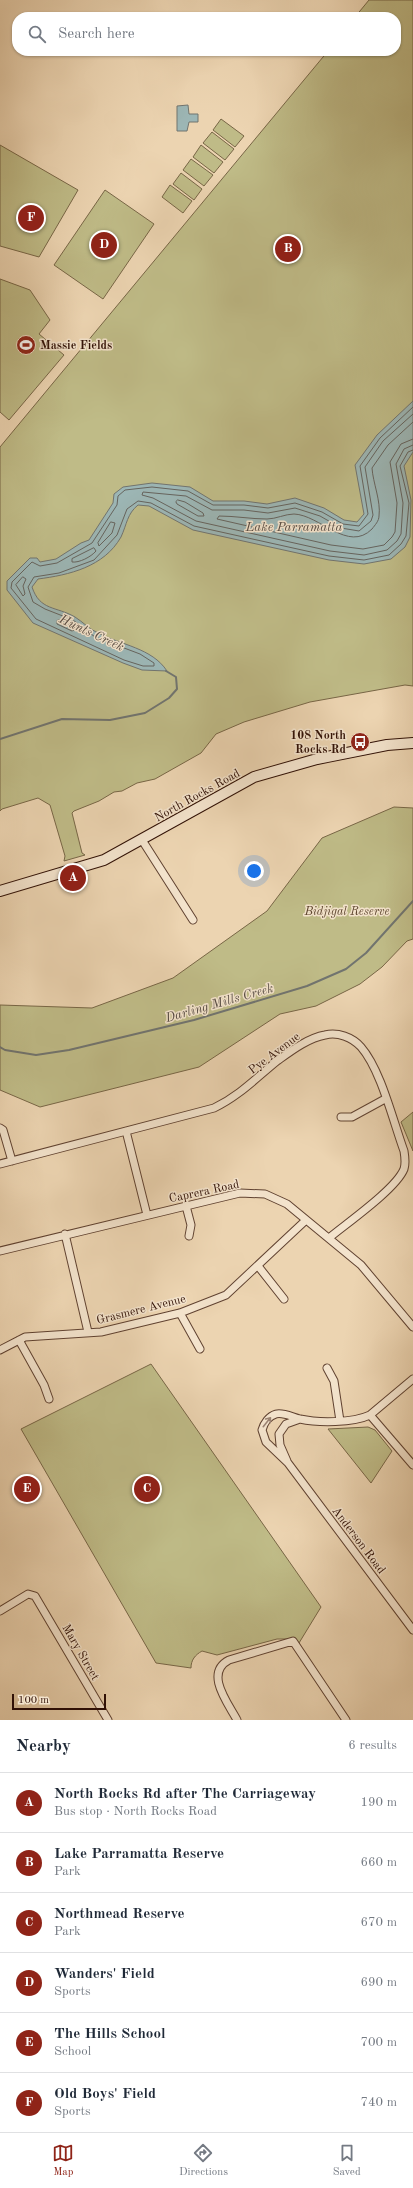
<!DOCTYPE html>
<meta charset="utf-8">
<style>
:root{--surface:#fff;--page:#f2f2f3;--text:#1f2937;--muted:#747a83;--line:#e0e1e3;--accent:#8f2418}
body{margin:0;font-family:"Old Standard TT",serif;background:var(--page);color:var(--text)}
.scale{position:absolute;left:12px;bottom:10px;width:94px;box-sizing:border-box;padding-left:4px;border:2px solid #311106;border-top:0;font-size:11px;line-height:14px;white-space:nowrap;color:#311106;-webkit-text-stroke:3px #f3e3cc;paint-order:stroke}
.you{position:absolute;left:254px;top:871px;width:14px;height:14px;margin:-10px;border:3px solid #fff;border-radius:50%;background:#1a73e8;box-shadow:0 0 0 6px #1a73e833}
.badge{display:grid;place-items:center;width:26px;height:26px;border-radius:50%;background:var(--accent);color:#fff;font-size:13px;font-weight:700}
.pin{position:absolute;translate:-50% -50%;border:2px solid #fff;box-shadow:0 1px 4px #0006}
.list{margin:0;padding:0;list-style:none}
h2{display:flex;justify-content:space-between;align-items:center;height:52px;margin:0;padding:0 16px;font-size:17px}
h2 small{font-size:13px;font-weight:400;color:var(--muted)}
.list li{display:grid;grid-template-columns:26px 1fr auto;gap:12px;align-items:center;box-sizing:border-box;height:60px;padding:0 16px;border-top:1px solid var(--line)}
.list b{display:block;font-size:15px;white-space:nowrap}
.list p{margin:0;font-size:13px;white-space:nowrap;color:var(--muted)}
.list em{font-size:13px;font-style:normal;color:var(--muted)}
.icon{flex:none;width:22px;height:22px;fill:none;stroke:currentColor;stroke-width:2;stroke-linecap:round;stroke-linejoin:round}
.map{position:relative;flex:none;width:413px;height:1720px;overflow:hidden}
.search{position:absolute;background:var(--surface);box-shadow:0 1px 3px #0004;left:12px;right:12px;top:12px;height:44px;display:flex;align-items:center;gap:10px;box-sizing:border-box;padding:0 14px;border-radius:16px;color:var(--muted);font-size:15px}
.sheet{height:412px;background:var(--surface)}
nav{display:flex;justify-content:space-around;align-items:center;box-sizing:border-box;height:56px;border-top:1px solid var(--line);background:var(--surface);font-size:11px;color:var(--muted)}
nav a{display:grid;justify-items:center;gap:2px}
nav .on{color:var(--accent)}
.map>svg:first-child{display:block}
</style>
<div class="map">
<svg width="413" height="1720" viewBox="0 0 413 1720">
<rect width="100%" height="100%" fill="#ecd4b1"/>
<filter id="stains"><feTurbulence type="fractalNoise" baseFrequency=".005" numOctaves="4"/><feColorMatrix values="0 0 0 0 .2 0 0 0 0 .09 0 0 0 0 .02 0 0 0 .5 -.17"/></filter>
<radialGradient id="worn" r=".72"><stop offset=".6" stop-color="#630" stop-opacity="0"/><stop offset="1" stop-color="#630" stop-opacity=".3"/></radialGradient>
<path fill="#bfbb87" stroke="#786646" d="M369,0H413V686L405,685L310,702L244,722L216,734L201,753L155,779L137,783L122,791L114,792L99,801L74,811L72,813L82,853L85,855L64,861L65,856L50,805L38,798L2,809L0,811V447L328,51H396V17H355Z
M221,119L244,136L235,147L213,130Z
M212,132L234,149L225,160L203,143Z
M0,145L78,190L39,257L0,246Z
M201,145L223,162L214,173L193,157Z
M191,159L213,175L204,186L183,170Z
M181,173L202,189L194,200L173,184Z
M170,185L192,201L183,213L162,197Z
M105,190L154,224L103,299L54,265Z
M0,279L30,290L50,320L39,334L64,355L9,420L0,412Z
M394,807L413,808V939L407,941L382,967L360,984L316,1006L280,1014L199,1067L40,1107L0,1090V1005L92,1008L173,978L267,911L322,838Z
M413,1112V1151L401,1122Z
M151,1364L321,1607L299,1643L290,1639H277L217,1655L202,1651C195,1655 191,1660 191,1668L156,1663L21,1429Z
M368,1427L375,1430L392,1451L371,1483L328,1429Z"/>
<path fill="#9cb6b5" stroke="#71746f" d="M188,105L189,114H198V122H189L187,131H177V106Z
M413,401V452L404,466L411,500L410,537L405,547L391,559L364,564L329,560L193,530L149,506L138,505C127,514 127,524 121,537C104,567 69,575 38,579L32,587C40,611 56,606 75,617C83,622 89,629 98,633C121,645 152,648 167,671L142,670L123,663L33,623L7,590V581L30,558H37L40,562L56,559L81,543L89,540L113,503L114,494L123,487L152,483L190,487L213,501H244L267,504L295,498L324,508L344,520L357,522L364,514L355,465L377,435Z"/>
<g fill="none" stroke-linecap="round" stroke-linejoin="round">
<path stroke="#66645e" stroke-width="1" d="M413,407L380,438L360,466L368,514L359,526L343,524L322,512L295,503L268,508L244,505H213L188,491L152,487L125,490L118,496L117,505L92,543L57,563L40,566L32,562L12,582L11,588L36,619L124,660L143,666H154V663L140,654L95,637L73,620L45,609L33,602L28,587L34,577L59,573L94,560L117,535L127,509L138,501L151,503L194,526L329,556L364,560L389,555L401,544L406,536L409,503L400,466L408,452L413,450
M413,414L383,441L365,467L373,515L371,521L359,531L341,528L320,516L295,508L268,513L244,510H212L186,496L143,492L142,495L153,498L196,521L330,551L364,555L387,550L397,541L401,534L403,503L396,464L404,449L413,445
M413,422L388,445L372,468C373,483 381,501 379,516C379,521 375,525 372,529C348,553 320,515 294,514C285,514 276,519 267,519C251,519 235,516 219,516L217,519L331,545L363,549L384,545L392,537L395,532L397,503L390,462L401,444L413,439
M178,500L185,502L203,513L204,516H198L177,504L176,502Z
M111,522L115,523L112,533L99,546L98,543Z
M94,548L96,551C91,557 79,563 72,562V559Z
M23,577L26,579L23,586L25,594L23,596L16,585Z
M59,620L70,625L74,630L72,631L57,624V621Z"/>
<path stroke="#71746f" stroke-width="2" d="M0,739L62,719L110,720L145,713L169,698L177,689L176,677L166,671
M0,1047L5,1050L36,1055L69,1050L194,1020L307,986L346,969L366,953L413,901"/>
<defs>
<path id="street" d="M142,840L193,920
M341,1117H352L385,1099
M0,1128L3,1130L12,1161
M126,1131L147,1215
M0,1164L214,1108C239,1096 256,1078 277,1061C291,1051 308,1038 325,1035C338,1032 352,1037 361,1047C381,1070 393,1121 404,1151C405,1157 406,1163 404,1169C396,1189 347,1223 329,1238
M186,1206L191,1225L189,1236
M65,1234L88,1332
M0,1251L240,1193L265,1194L287,1204L361,1265L413,1327
M258,1266L284,1299
M180,1313L200,1349
M19,1340L44,1385L49,1399
M0,1350L25,1337L101,1332L180,1313L226,1295L306,1220
M327,1368L334,1381L340,1421
M413,1379L370,1415C353,1423 318,1423 300,1419C292,1417 283,1412 276,1414C269,1416 264,1423 262,1430L266,1442L288,1463L413,1630
M370,1415L413,1465
M287,1461L280,1445L279,1434L286,1424L300,1419
M0,1611L28,1594L35,1596L108,1720
M237,1720C228,1703 204,1673 229,1660L293,1641L346,1720"/>
<path id="secondary" d="M0,891L104,860L254,777L317,759L387,745L413,743"/>
</defs>
<use href="#street" stroke="#604231" stroke-width="9"/>
<use href="#secondary" stroke="#311106" stroke-width="12"/>
<use href="#street" stroke="#f3e3cc" stroke-width="7"/>
<use href="#secondary" stroke="#f3e3cc" stroke-width="10"/>
</g>
<defs><path id="oneway-shaft" d="M-6 0H5M1.5-3L5.5 0L1.5 3" fill="none" stroke-width="1.6" stroke-linecap="round" stroke-linejoin="round"/></defs>
<use stroke="#9c8473" href="#oneway-shaft" transform="translate(267 1422) rotate(-51)"/>
<defs>
<symbol id="stadium-disc" viewBox="-11 -11 22 22"><circle r="9.5" fill="#8f2418" stroke="#f3e3cc"/><path d="M0-5a6.5 5 0 1 0 0 10a6.5 5 0 1 0 0-10ZM-3.5-1.8h7v3.6h-7Z" fill="#fff"/></symbol>
<symbol id="bus-disc" viewBox="-11 -11 22 22"><circle r="9.5" fill="#8f2418" stroke="#f3e3cc"/><path d="M-5-6H5V4H4V6H2V4H-2V6H-4V4H-5ZM-3.5-4V0h7V-4ZM-3.5 1.2v1.5H-2V1.2ZM2 1.2v1.5H3.5V1.2Z" fill="#fff"/></symbol>
</defs>
<g fill-rule="evenodd">
<use href="#stadium-disc" x="15" y="334" width="22" height="22"/>
<use href="#bus-disc" x="349" y="731" width="22" height="22"/>
</g>
<g text-anchor="middle" stroke-width="3" stroke-linejoin="round" paint-order="stroke">
<g font-size="12" font-weight="bold" fill="#311106" stroke="#f3e3cc" text-anchor="start">
<text x="40" y="349">Massie Fields</text>
<text x="346" y="739" text-anchor="end">108 North<tspan x="346" dy="14">Rocks Rd</tspan></text>
</g>
<g font-size="12" fill="#311106" stroke="#f3e3cc">
<text transform="translate(197 795) rotate(-29)" y="4">North Rocks Road</text>
<text transform="translate(274 1053) rotate(-37)" y="4">Pye Avenue</text>
<text transform="translate(204 1191) rotate(-12)" y="4">Caprera Road</text>
<text transform="translate(141 1309) rotate(-14)" y="4">Grasmere Avenue</text>
<text transform="translate(359 1540) rotate(53)" y="4">Anderson Road</text>
<text transform="translate(81 1652) rotate(60)" y="4">Mary Street</text>
</g>
<g font-size="12" font-style="italic" fill="#5c442d" stroke="#f3e3cc">
<text x="347" y="915">Bidjigal Reserve</text>
</g>
<g font-size="13" font-style="italic" fill="#564b43" stroke="#f3e3cc">
<text x="294" y="531">Lake Parramatta</text>
<text transform="translate(92 632) rotate(25)" y="5">Hunts Creek</text>
<text transform="translate(219 1002) rotate(-16)" y="5">Darling Mills Creek</text>
</g>
</g>
<rect width="100%" height="100%" filter="url(#stains)"/>
<rect width="100%" height="100%" fill="url(#worn)"/>
</svg>
<div class="scale">100 m</div>
<div class="you"></div>
<div class="pin badge" style="left:73px;top:878px">A</div>
<div class="pin badge" style="left:288px;top:249px">B</div>
<div class="pin badge" style="left:147px;top:1489px">C</div>
<div class="pin badge" style="left:104px;top:245px">D</div>
<div class="pin badge" style="left:27px;top:1489px">E</div>
<div class="pin badge" style="left:31px;top:218px">F</div>
<div class="search"><svg class="icon" aria-label="search" viewBox="0 0 24 24"><circle cx="10" cy="10" r="6"/><path d="M15 15l6 6"/></svg>Search here</div>
</div>
<section class="sheet">
<h2>Nearby<small>6 results</small></h2>
<ul class="list">
<li><span class="badge">A</span><div><b>North Rocks Rd after The Carriageway</b><p>Bus stop · North Rocks Road</p></div><em>190 m</em></li>
<li><span class="badge">B</span><div><b>Lake Parramatta Reserve</b><p>Park</p></div><em>660 m</em></li>
<li><span class="badge">C</span><div><b>Northmead Reserve</b><p>Park</p></div><em>670 m</em></li>
<li><span class="badge">D</span><div><b>Wanders' Field</b><p>Sports</p></div><em>690 m</em></li>
<li><span class="badge">E</span><div><b>The Hills School</b><p>School</p></div><em>700 m</em></li>
<li><span class="badge">F</span><div><b>Old Boys' Field</b><p>Sports</p></div><em>740 m</em></li>
</ul>
</section>
<nav>
<a class="on"><svg class="icon" aria-label="map" viewBox="0 0 24 24"><path d="M3 6l6-2 6 2 6-2v14l-6 2-6-2-6 2zM9 4v14M15 6v14"/></svg>Map</a>
<a><svg class="icon" aria-label="directions" viewBox="0 0 24 24"><path d="M12 3l9 9-9 9-9-9zM9 14v-3h6M13 9l2 2-2 2"/></svg>Directions</a>
<a><svg class="icon" aria-label="saved" viewBox="0 0 24 24"><path d="M7 4h10v16l-5-4-5 4z"/></svg>Saved</a>
</nav>
